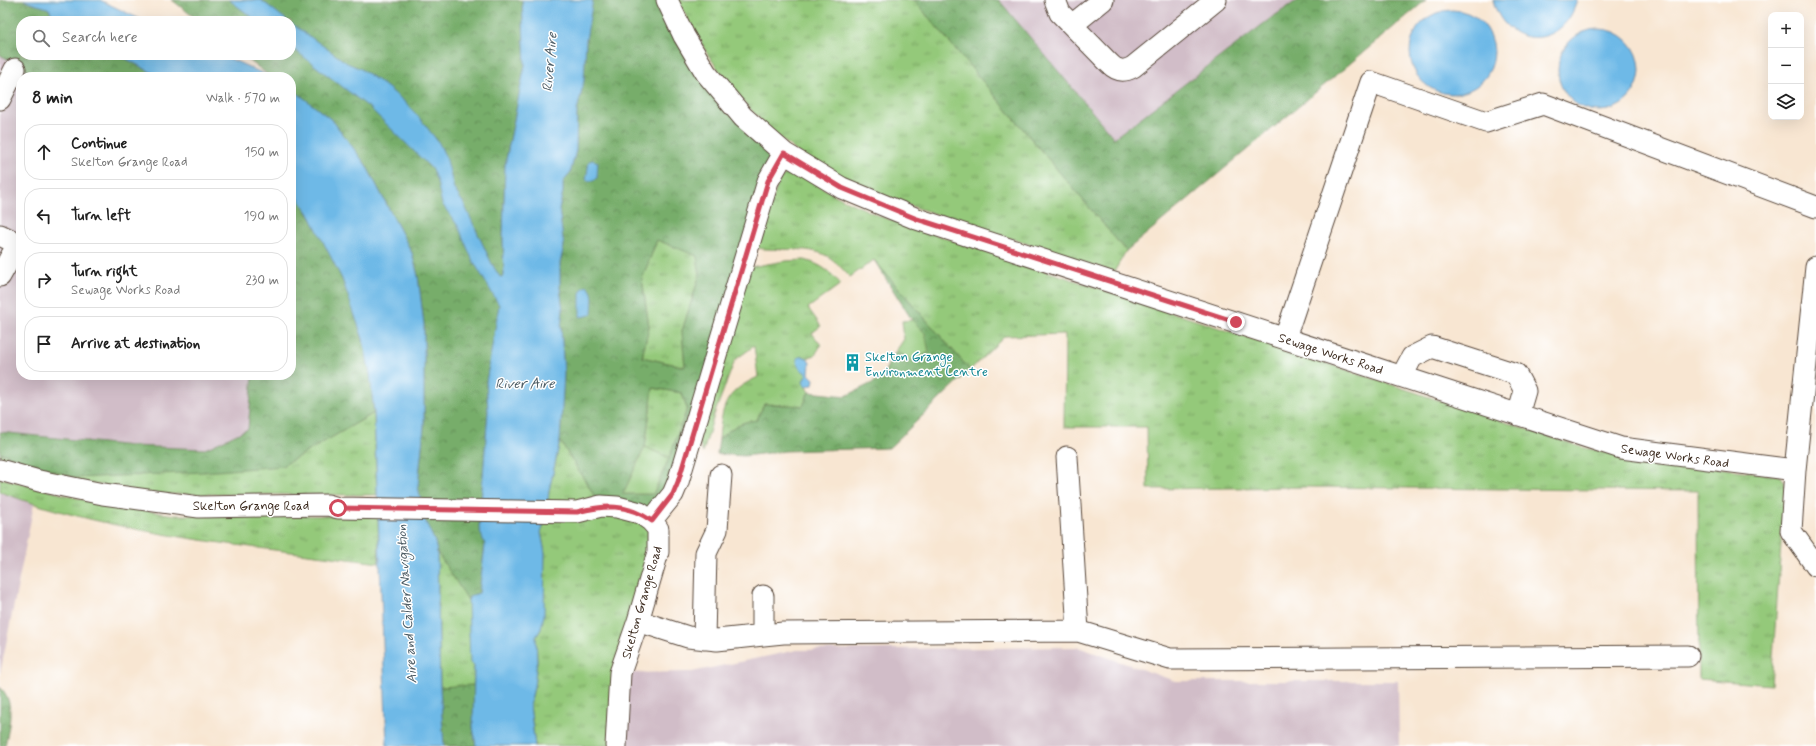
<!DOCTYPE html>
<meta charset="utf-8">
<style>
:root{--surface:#fff;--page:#f2f2f2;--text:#222;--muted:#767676;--line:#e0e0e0}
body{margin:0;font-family:Mynerve,sans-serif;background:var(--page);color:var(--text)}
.controls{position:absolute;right:12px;top:12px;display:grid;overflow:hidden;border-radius:8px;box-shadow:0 4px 16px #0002}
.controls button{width:36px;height:36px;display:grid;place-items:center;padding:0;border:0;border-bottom:1px solid var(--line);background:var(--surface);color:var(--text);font:20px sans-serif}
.stop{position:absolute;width:12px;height:12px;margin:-9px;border:3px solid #d1495b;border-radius:50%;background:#fff}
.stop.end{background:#d1495b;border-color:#fff;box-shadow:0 1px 4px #0008}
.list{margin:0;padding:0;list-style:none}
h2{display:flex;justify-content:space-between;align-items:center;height:52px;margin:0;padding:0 16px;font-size:17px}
h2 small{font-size:13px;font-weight:400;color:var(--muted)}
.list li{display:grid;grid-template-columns:26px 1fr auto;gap:12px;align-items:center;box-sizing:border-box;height:56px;margin:0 8px 8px;padding:0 8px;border:1px solid var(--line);border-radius:16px}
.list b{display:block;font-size:15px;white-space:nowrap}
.list p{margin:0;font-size:13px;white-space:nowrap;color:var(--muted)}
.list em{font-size:13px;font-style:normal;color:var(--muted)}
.icon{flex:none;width:22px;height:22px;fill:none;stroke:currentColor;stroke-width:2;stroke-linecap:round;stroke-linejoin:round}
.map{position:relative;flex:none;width:1816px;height:746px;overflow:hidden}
.search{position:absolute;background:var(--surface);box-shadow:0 4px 16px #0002;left:16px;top:16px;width:280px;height:44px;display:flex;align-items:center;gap:10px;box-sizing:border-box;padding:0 14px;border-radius:16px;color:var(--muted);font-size:15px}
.panel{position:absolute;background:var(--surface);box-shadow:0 4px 16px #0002;left:16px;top:72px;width:280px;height:308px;border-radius:16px}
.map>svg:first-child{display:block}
</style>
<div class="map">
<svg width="1816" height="746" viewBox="0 0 1816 746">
<defs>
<pattern id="grass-tufts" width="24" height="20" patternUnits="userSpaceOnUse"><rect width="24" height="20" fill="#94c97a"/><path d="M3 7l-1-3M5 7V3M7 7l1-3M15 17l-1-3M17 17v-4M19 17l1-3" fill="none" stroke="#7aa363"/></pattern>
<pattern id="forest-crowns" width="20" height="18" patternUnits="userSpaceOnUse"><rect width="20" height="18" fill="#77ad6a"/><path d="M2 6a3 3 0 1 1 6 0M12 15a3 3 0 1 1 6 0" fill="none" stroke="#638d57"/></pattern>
</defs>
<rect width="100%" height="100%" fill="#fff"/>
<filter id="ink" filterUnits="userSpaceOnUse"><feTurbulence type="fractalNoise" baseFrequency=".025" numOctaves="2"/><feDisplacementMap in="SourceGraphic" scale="8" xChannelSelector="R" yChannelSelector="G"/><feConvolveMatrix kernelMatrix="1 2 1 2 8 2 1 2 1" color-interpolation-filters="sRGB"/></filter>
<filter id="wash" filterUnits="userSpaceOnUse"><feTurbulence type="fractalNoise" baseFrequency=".012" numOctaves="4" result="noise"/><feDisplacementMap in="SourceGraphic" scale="16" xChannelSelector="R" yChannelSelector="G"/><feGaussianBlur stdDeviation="0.9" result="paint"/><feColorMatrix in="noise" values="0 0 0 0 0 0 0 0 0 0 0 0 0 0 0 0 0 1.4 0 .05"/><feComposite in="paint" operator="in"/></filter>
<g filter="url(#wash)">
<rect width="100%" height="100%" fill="#f8e6d2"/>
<path fill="#d1bdc8" d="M999,0H1298L1271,18L1114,138Z
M0,55L40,77H21V375H253L248,429L205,449L132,446L0,432Z
M0,492L34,504L0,674Z
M1078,647L1175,681H1398L1399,746H610L620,673L692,672L797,650Z"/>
<path fill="url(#grass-tufts)" stroke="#687a4c" d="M677,0H914L1126,251L1114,272L896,201L851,182L807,160L769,129L736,94L708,55Z
M793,172L806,178L842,199L882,217L1584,448L1633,457L1781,476L1785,483V488L1771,685L1699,679L1698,491L1308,487L1148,489L1147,427H1064L1065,334L1005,336L970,370L874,260L850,277C843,270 836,261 827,256C807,245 779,252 757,248L779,180L785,174Z
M657,240L697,255L700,274L682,331L685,367L642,357L649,327L642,279Z
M805,260C822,265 829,271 841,284L808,308L821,326L812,333L821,345L815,355L807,358L802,356L807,374L803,382L809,392L803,406L764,404L757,420C739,422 733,427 719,439C722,405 725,392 758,377L754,346L735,360L714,415L703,453L697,437L750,267L785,261Z
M452,373L474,665L473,727L476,746H444L440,687L437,552L435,542Z
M653,388L682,393L687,409L669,458L645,447Z
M374,413L377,495L156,494L75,481L0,462V453L76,478L282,466Z
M560,441L601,506L651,521L638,621L616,746H535L530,705L534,687L537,661L536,637L541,629L545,553L541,532L546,518L549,491Z
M0,478L96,503L175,515L378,516L379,563C252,546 121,537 0,492Z"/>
<path fill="url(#forest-crowns)" stroke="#596c44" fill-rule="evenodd" d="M0,0H24L31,4L43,6L49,9L53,16L59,21H21V55H119L160,77H40L0,55Z
M172,0H522L525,65L505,165L503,238L504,269L498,317L486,382L488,411L479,528L485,544L479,593L470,596L468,600L437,552L435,542L425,520L418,486L424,427V324L418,276L412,253L366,165L333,121L291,88V77H271L242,55H291V21H199Z
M592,0H667L684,36L784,153L661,510L601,506L560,441L564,374L561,327L563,310L560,288V263L564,246L559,209L563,192V182L570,174L576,150L577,111L584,81L586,40ZM657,240L697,256L700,274L682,331L685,367L642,357L649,327L642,279ZM653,388L682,393L687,409L669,458L653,494H623L645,447Z
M914,0H999L1114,138L1271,18L1298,0H1426L1126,251Z
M291,187C329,242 359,307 370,373C372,386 373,400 374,413L282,466L203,472L76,478L0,453V432L132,446L205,449L248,429L253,375H291Z
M874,260L970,370L889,448L786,451L744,456L717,454L719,439C733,427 739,422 757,420L764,404L803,406L809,392L846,396L882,378L891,358L896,351L913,361L925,333L912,320Z
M474,685L473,727L476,746H444L440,687Z
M0,687C16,702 9,727 5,746H0Z"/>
<path fill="#94c97a" stroke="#687a4c" d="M912,320L925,333L929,352L913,361L896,351L904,339L902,321Z
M645,447L669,458L653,494H623Z"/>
<path fill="#6eb9e7" stroke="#547282" d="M24,0H100L144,21H59L53,16L49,9C41,5 32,5 24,0Z
M229,0H261L288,21H257Z
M522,0H593L586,40L584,81L577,111L576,150L570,174L563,182V192L559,209L564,246L560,263V288L563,310L561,327L564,374L560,441L549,491L546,518L541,532L545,553L544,615L541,629L536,637L537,661L534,687L530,705L535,746H476L473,727L474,665L470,663L468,600L470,596L479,593L485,545L479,528L488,411L486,382L499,305L472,259L458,226L442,204L437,182L432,169L371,109L291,47V23L347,63L361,69L387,87L406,103L422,121L439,143L447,160L454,189L464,204L492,264L500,277L504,276L503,238L505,165L525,65Z
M1493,0H1577C1564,50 1505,50 1493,0Z
M1410 52a42 42 0 1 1 84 0a42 42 0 1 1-84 0Z
M1558 70a41 41 0 1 1 82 0a41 41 0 1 1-82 0Z
M119,55H222L271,77H160Z
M291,88L333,121L366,165L412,253L418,276L424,324V427L418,486L425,520L435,542L437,552L440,687L444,746H387L374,413L370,374L363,339L342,279L309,214L291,187Z
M593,160L598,162L597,178L593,181L586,180L589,161Z
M587,286C596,292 592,305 592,314L587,316L580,317V293L583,288Z
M802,356L807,358L810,363L809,374L814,379L813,385L805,386L803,381L807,374C801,370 797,366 797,358Z"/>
</g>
<g filter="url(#ink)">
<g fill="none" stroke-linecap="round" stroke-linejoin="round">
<defs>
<path id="minor" d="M667,0L684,36L706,73L743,117L784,153L842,188L917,219L1621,448L1795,470L1791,531L1816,566
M1055,0L1060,13L1110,64C1117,71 1124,72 1133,67L1216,0
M1072,25L1103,0
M0,99L15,69
M0,235L21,245
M0,276L18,244
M1285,338L1371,82L1486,122L1543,104L1816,207
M1402,376L1412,357L1432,347L1516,374L1525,391L1518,415
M1067,457L1078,631
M0,470L39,481L103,494L199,507L328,505L338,508L577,512L601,506L617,507L640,513L651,521L658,529V552L638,621L620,673L616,746
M1795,470L1816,267
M651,521L673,494L678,482L768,181L784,153
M763,596V635
M638,621L688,637L717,640L783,633L1078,631L1170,659L1688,656
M704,639L706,553L717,530L721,475"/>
</defs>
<use href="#minor" stroke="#574639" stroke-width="23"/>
<use href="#minor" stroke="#fff" stroke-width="21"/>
</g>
</g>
<g fill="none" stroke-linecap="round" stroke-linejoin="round" filter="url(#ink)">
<path stroke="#d1495b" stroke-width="5" d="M338,508L577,512C605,505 626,503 652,521L673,494L678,482L768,181L784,153L842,188L917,219L1236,322"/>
</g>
<defs>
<symbol id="building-bare" viewBox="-9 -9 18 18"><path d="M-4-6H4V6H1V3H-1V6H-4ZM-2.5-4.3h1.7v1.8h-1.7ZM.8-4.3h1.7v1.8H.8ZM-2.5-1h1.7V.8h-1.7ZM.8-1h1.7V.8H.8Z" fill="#0f9aa8" stroke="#fff" stroke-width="2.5" paint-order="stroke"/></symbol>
</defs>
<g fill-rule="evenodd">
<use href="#building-bare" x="840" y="350" width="25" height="25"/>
</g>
<g text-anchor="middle" stroke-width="3" stroke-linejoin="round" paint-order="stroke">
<g font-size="13" fill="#3b2a1e" stroke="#fff">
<text transform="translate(1331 353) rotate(18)" y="5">Sewage Works Road</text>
<text transform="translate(1675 455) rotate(8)" y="5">Sewage Works Road</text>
<text x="251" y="510">Skelton Grange Road</text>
<text transform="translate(641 602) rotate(-74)" y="5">Skelton Grange Road</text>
</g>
<g font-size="13" fill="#0d838f" stroke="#fff" text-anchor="start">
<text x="865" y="361">Skelton Grange<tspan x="865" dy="15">Environment Centre</tspan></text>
</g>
<g font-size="14" font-style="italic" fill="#4d5c64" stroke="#fff">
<text transform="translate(549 62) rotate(-85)" y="5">River Aire</text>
<text x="525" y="388">River Aire</text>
<text transform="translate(406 604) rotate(-94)" y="5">Aire and Calder Navigation</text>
</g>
</g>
</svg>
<div class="controls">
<button>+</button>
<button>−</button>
<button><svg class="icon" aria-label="layers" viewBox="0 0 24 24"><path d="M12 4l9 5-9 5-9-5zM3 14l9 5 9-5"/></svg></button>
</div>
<div class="stop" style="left:338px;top:508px"></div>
<div class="stop end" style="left:1236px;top:322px"></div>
<div class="search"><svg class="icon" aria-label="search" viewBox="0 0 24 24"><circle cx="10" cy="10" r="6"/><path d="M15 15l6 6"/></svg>Search here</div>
<section class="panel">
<h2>8 min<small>Walk · 570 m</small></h2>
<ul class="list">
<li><svg class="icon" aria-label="ahead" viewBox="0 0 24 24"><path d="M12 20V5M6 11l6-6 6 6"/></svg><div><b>Continue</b><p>Skelton Grange Road</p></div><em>150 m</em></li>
<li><svg class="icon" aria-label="left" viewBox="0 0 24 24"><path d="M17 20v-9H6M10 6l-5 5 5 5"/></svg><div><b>Turn left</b></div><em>190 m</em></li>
<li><svg class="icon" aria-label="right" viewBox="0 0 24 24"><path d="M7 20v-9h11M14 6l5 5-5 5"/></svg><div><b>Turn right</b><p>Sewage Works Road</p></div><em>230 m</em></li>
<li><svg class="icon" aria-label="arrive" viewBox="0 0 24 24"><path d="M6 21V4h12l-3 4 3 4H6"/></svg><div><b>Arrive at destination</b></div></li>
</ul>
</section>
</div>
